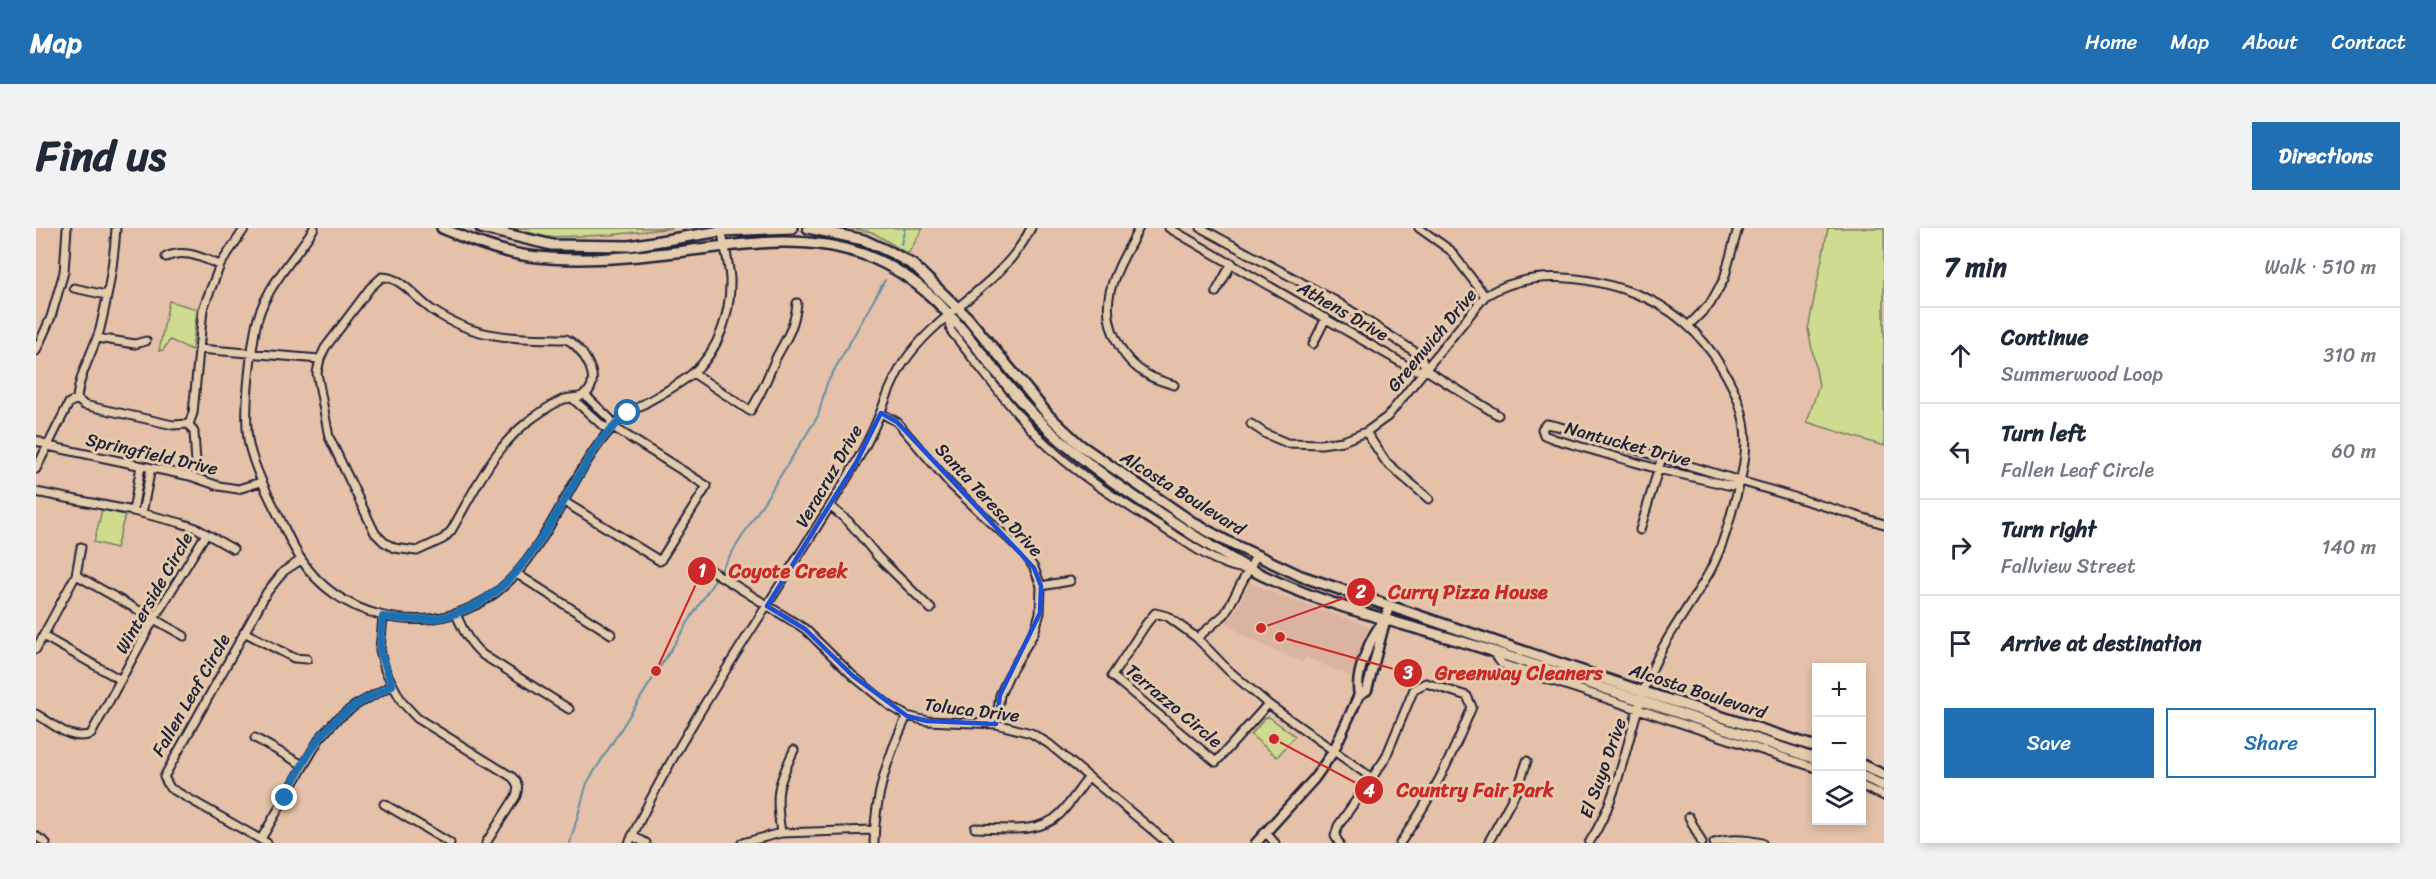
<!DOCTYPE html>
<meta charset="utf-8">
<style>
:root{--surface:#fff;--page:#f2f2f3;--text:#1f2937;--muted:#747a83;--line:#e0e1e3;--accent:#1f6fb2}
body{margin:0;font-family:Sriracha,sans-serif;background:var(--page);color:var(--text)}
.controls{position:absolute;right:18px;bottom:18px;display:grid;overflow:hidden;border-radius:0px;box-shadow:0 3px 9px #0003}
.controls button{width:54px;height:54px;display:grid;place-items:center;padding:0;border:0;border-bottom:2px solid var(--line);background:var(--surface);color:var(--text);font:30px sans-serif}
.stop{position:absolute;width:18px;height:18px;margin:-14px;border:4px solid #1f6fb2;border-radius:50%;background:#fff}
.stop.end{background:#1f6fb2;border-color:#fff;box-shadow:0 2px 6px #0008}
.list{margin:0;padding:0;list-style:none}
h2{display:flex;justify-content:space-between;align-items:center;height:78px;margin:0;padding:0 24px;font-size:26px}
h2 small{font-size:20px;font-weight:400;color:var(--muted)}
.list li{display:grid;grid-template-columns:39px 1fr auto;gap:18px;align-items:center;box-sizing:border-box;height:96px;padding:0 24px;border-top:2px solid var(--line)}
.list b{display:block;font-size:22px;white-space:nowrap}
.list p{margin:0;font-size:20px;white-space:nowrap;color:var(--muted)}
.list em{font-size:20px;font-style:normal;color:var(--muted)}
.actions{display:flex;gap:12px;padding:18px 24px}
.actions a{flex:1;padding:14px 0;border:2px solid var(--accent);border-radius:0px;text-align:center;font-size:21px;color:var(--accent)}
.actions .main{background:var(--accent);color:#fff}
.icon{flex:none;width:33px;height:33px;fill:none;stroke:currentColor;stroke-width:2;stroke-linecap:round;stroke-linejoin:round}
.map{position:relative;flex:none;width:1848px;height:615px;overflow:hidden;border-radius:0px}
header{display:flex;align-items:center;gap:36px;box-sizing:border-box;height:84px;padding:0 30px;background:var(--accent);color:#fff}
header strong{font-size:28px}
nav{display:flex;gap:33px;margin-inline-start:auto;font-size:21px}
.intro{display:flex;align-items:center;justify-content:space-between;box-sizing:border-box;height:144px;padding:0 36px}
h1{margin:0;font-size:42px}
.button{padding:15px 27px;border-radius:0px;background:var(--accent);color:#fff;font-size:21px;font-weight:700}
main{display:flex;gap:36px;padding:0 36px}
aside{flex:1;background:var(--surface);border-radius:0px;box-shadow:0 3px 9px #0003}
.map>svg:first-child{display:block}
</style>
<header>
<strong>Map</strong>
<nav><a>Home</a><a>Map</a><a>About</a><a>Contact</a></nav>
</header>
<div class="intro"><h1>Find us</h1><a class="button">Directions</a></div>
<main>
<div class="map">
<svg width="1848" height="615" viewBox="0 0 1848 615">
<rect width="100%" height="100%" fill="#e4c1a8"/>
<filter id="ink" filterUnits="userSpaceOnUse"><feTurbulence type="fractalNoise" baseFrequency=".0167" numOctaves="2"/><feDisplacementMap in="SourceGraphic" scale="12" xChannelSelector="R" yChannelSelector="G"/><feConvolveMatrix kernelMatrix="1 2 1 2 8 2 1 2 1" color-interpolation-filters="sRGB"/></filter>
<g filter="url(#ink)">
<path fill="#dbb4a1" d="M1213,354L1252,371L1330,397L1333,403L1316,449L1270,429L1267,434L1213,411L1190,394L1204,375Z"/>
<path fill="#cfdc90" stroke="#787f66" stroke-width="1.5" d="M475,0H637L574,7L511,9Z
M813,0H887L872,26L836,4Z
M1792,0H1848V218L1771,194L1783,157L1772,101Z
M133,73L161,81L156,122L134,112L127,122L123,123Z
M66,282L89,287L80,320L58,314Z
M1233,489L1259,508L1241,529L1215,507L1229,490Z"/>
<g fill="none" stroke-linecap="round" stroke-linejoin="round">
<path stroke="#6290a5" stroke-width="2" d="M865,16L869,0
M534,615L551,555L782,188L791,155L849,52"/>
<defs>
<path id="minor" d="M80,0C78,34 72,68 64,101C57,124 43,146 41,171L48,177L137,197L153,196
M278,0C257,33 225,63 219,103C214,133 207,188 213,217C219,241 230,263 241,285C249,300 255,317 265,331C301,388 381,408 440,377C507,344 527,254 575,201C598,176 631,167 657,145C683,123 695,85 694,51C693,34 688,17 685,0
M1103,0C1093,20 1079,42 1074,64C1067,95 1084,132 1112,147C1120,152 1130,154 1138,157
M1133,0L1378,142H1390
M1165,0L1298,72L1384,127L1390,142
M1383,0L1414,22L1449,68
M130,29C149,20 166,30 184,37
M346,49C366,49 380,71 396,82C405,88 414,93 424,97C457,112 495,110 530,111C544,117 563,145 554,161C548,172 535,168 526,172C516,176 507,183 498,189C458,217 439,262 415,303L407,311L381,323L358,320L348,314L339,305L293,209L281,145L284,131L289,120L334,60Z
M38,60L70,67
M1180,64L1196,35
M912,86L915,103C951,147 985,197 1029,233C1062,260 1099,282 1135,305C1159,319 1184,340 1212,341
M1652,98L1674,76L1688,51L1702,0
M61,110L99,116L110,113
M1277,116L1290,90
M163,121L284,131
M0,123L15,89L28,44L31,0
M1390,142L1462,187
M657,145L714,183C726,166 732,147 741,128C751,110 759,97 761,75
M548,166L574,191L577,199
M845,185L861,194L916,258L988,325L998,340L1005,358L1004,385L998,405L973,447L964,467L960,496
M153,196L157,185L167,81L184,37L209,0
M153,196L158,204L160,235
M1215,196L1230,206L1251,215L1285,216L1307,213L1330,204L1351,189L1449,68C1494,40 1551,48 1598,65C1635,78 1666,106 1686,140C1719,194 1713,225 1696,283C1690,306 1682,330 1670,350C1651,382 1629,410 1615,444C1591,500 1587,563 1553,615
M1330,204L1350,234L1393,271
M0,212L12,218L154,248L183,258L202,261L225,254
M0,241L33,175L41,171
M1705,255L1696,258L1622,241L1518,211L1508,207L1506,201L1510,196L1521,198L1848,296
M0,264L97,283L145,295L160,300L197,321
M527,273L624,333L671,258L577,199H568L537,171
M794,278L813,294L842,329L895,381
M97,283L105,238
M106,285L115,240
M1604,302L1626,229
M673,341L769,401L817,448L854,478L871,488L891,493L960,496L995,505L1013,516L1132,615
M481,346L575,406
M40,347L148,408
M1005,358L1034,353
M420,386C427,402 433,415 447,427L533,481
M347,389L344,422L349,442L366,474L381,490L476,549C482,555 483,559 480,568L450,615
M208,404L258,430L271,431
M7,408L85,452
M1161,410L1189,386L1220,328
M0,421L40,347L45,319
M1456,423L1466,436L1780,540
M1232,476L1180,534L1076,448L1110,396L1119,385L1131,388L1161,410L1192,442L1232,476L1336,550
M0,486C18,496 34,514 55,506L118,391L170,306
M219,510L267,537
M1826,558L1848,568
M348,576L414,615
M1653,589L1666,615
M939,600C966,600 1003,607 1024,586C1035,575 1043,561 1053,549
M745,605C739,565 741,558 758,522
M1230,605L1239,615
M0,608L10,615
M596,608L610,615
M225,611L284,510L300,492L320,477L356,457
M231,615L134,560L128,549L231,364L248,343L265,332
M593,615C650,493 730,383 800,268C813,247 826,226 836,204C847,181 854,155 868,134C905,80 965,60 995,0
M706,615L745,605L838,602
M838,615C839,567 851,530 871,488
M1303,615L1299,608L1302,598L1349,531L1378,461L1390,455L1431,468L1436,479C1415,530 1396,570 1364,615
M1452,615L1482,560L1491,533
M1678,615C1694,610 1710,611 1726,615"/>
<path id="tertiary" d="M1323,467C1318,447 1335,407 1349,391
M1220,615L1278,551L1297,524L1323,467L1331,462L1353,378"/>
<path id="secondary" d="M406,0C433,12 463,24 493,28C538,34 587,30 631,25C697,18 765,3 829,27C902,54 935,117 984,172C1020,213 1062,245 1108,275C1142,297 1176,321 1212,340C1288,380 1378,397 1459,424C1566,460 1673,496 1780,531
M445,0L516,17L593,18L685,3L756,0
M772,0L828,12L858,26L877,37L932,90L1012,187L1044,217L1159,296L1192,314L1265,348L1608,464L1780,519
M1826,537L1848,547
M1826,548L1848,558"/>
</defs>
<use href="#minor" stroke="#22223b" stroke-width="11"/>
<use href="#tertiary" stroke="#22223b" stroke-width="13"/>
<use href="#secondary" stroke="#22223b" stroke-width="14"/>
<use href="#minor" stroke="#e4cbac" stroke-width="7"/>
<use href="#tertiary" stroke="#e4cbac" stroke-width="8"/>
<use href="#secondary" stroke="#e4cbac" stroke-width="9"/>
</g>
</g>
<g fill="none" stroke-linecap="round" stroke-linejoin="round" filter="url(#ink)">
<path stroke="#1f6fb2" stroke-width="8" d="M249,570C263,543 277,513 300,492C316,477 337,468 356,457L344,422L347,389C365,391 383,393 402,390C490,374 517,281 563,215C571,204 582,195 592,185"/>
</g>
<path fill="none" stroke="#1d4ed8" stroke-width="4.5" stroke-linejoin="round" d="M845,185L861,194L998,340L1005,358L1004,385L964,467L960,496L891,493L871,488L817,448L769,401L731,378L821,233Z"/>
<g text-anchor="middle" stroke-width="6" stroke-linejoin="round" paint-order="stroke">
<g font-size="18" fill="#22223b" stroke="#e4cbac">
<text transform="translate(1307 83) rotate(30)" y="6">Athens Drive</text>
<text transform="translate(1396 112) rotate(-50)" y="6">Greenwich Drive</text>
<text transform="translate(1592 216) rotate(15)" y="6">Nantucket Drive</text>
<text transform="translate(116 226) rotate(13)" y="6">Springfield Drive</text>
<text transform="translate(793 248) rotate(-60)" y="6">Veracruz Drive</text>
<text transform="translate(1147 265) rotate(32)" y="6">Alcosta Boulevard</text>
<text transform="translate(953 272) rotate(47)" y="6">Santa Teresa Drive</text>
<text transform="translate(118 365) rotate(-60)" y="6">Winterside Circle</text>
<text transform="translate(1662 463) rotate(18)" y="6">Alcosta Boulevard</text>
<text transform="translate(155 467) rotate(-60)" y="6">Fallen Leaf Circle</text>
<text transform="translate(1138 478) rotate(40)" y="6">Terrazzo Circle</text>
<text transform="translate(936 482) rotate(7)" y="6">Toluca Drive</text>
<text transform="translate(1567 540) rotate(-70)" y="6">El Suyo Drive</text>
</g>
</g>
<path fill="none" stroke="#cd2829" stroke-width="2" d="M620 443L666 343M1225 400L1325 364M1244 409L1372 445M1238 511L1333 562"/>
<g fill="#cd2829" stroke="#e4cbac" stroke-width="2">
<circle cx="620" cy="443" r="6"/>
<circle cx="1225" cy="400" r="6"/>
<circle cx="1244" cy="409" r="6"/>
<circle cx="1238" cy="511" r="6"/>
<circle cx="666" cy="343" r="15"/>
<circle cx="1325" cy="364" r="15"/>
<circle cx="1372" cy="445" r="15"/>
<circle cx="1333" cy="562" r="15"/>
</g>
<g font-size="18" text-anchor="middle" font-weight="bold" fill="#fff">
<text x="666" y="349">1</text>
<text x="1325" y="370">2</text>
<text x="1372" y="451">3</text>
<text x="1333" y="569">4</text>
</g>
<g font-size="20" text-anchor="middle" font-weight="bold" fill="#cd2829" stroke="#e4cbac" stroke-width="6" stroke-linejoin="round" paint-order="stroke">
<text x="752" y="350">Coyote Creek</text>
<text x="1432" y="371">Curry Pizza House</text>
<text x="1483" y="452">Greenway Cleaners</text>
<text x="1439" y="569">Country Fair Park</text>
</g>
</svg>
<div class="controls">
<button>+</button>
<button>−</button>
<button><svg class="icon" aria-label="layers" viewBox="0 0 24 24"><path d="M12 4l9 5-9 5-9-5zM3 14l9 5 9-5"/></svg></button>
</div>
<div class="stop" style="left:592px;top:185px"></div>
<div class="stop end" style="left:249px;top:570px"></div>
</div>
<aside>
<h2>7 min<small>Walk · 510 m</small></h2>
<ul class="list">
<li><svg class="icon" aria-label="ahead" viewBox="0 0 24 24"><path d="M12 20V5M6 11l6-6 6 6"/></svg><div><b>Continue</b><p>Summerwood Loop</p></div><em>310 m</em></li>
<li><svg class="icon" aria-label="left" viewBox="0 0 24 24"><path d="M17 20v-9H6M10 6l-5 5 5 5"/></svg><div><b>Turn left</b><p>Fallen Leaf Circle</p></div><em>60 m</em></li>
<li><svg class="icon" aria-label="right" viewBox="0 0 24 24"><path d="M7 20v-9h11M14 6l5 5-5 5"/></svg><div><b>Turn right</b><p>Fallview Street</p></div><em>140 m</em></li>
<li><svg class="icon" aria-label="arrive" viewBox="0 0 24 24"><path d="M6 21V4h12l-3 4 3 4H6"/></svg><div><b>Arrive at destination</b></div></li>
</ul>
<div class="actions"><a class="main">Save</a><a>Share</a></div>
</aside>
</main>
